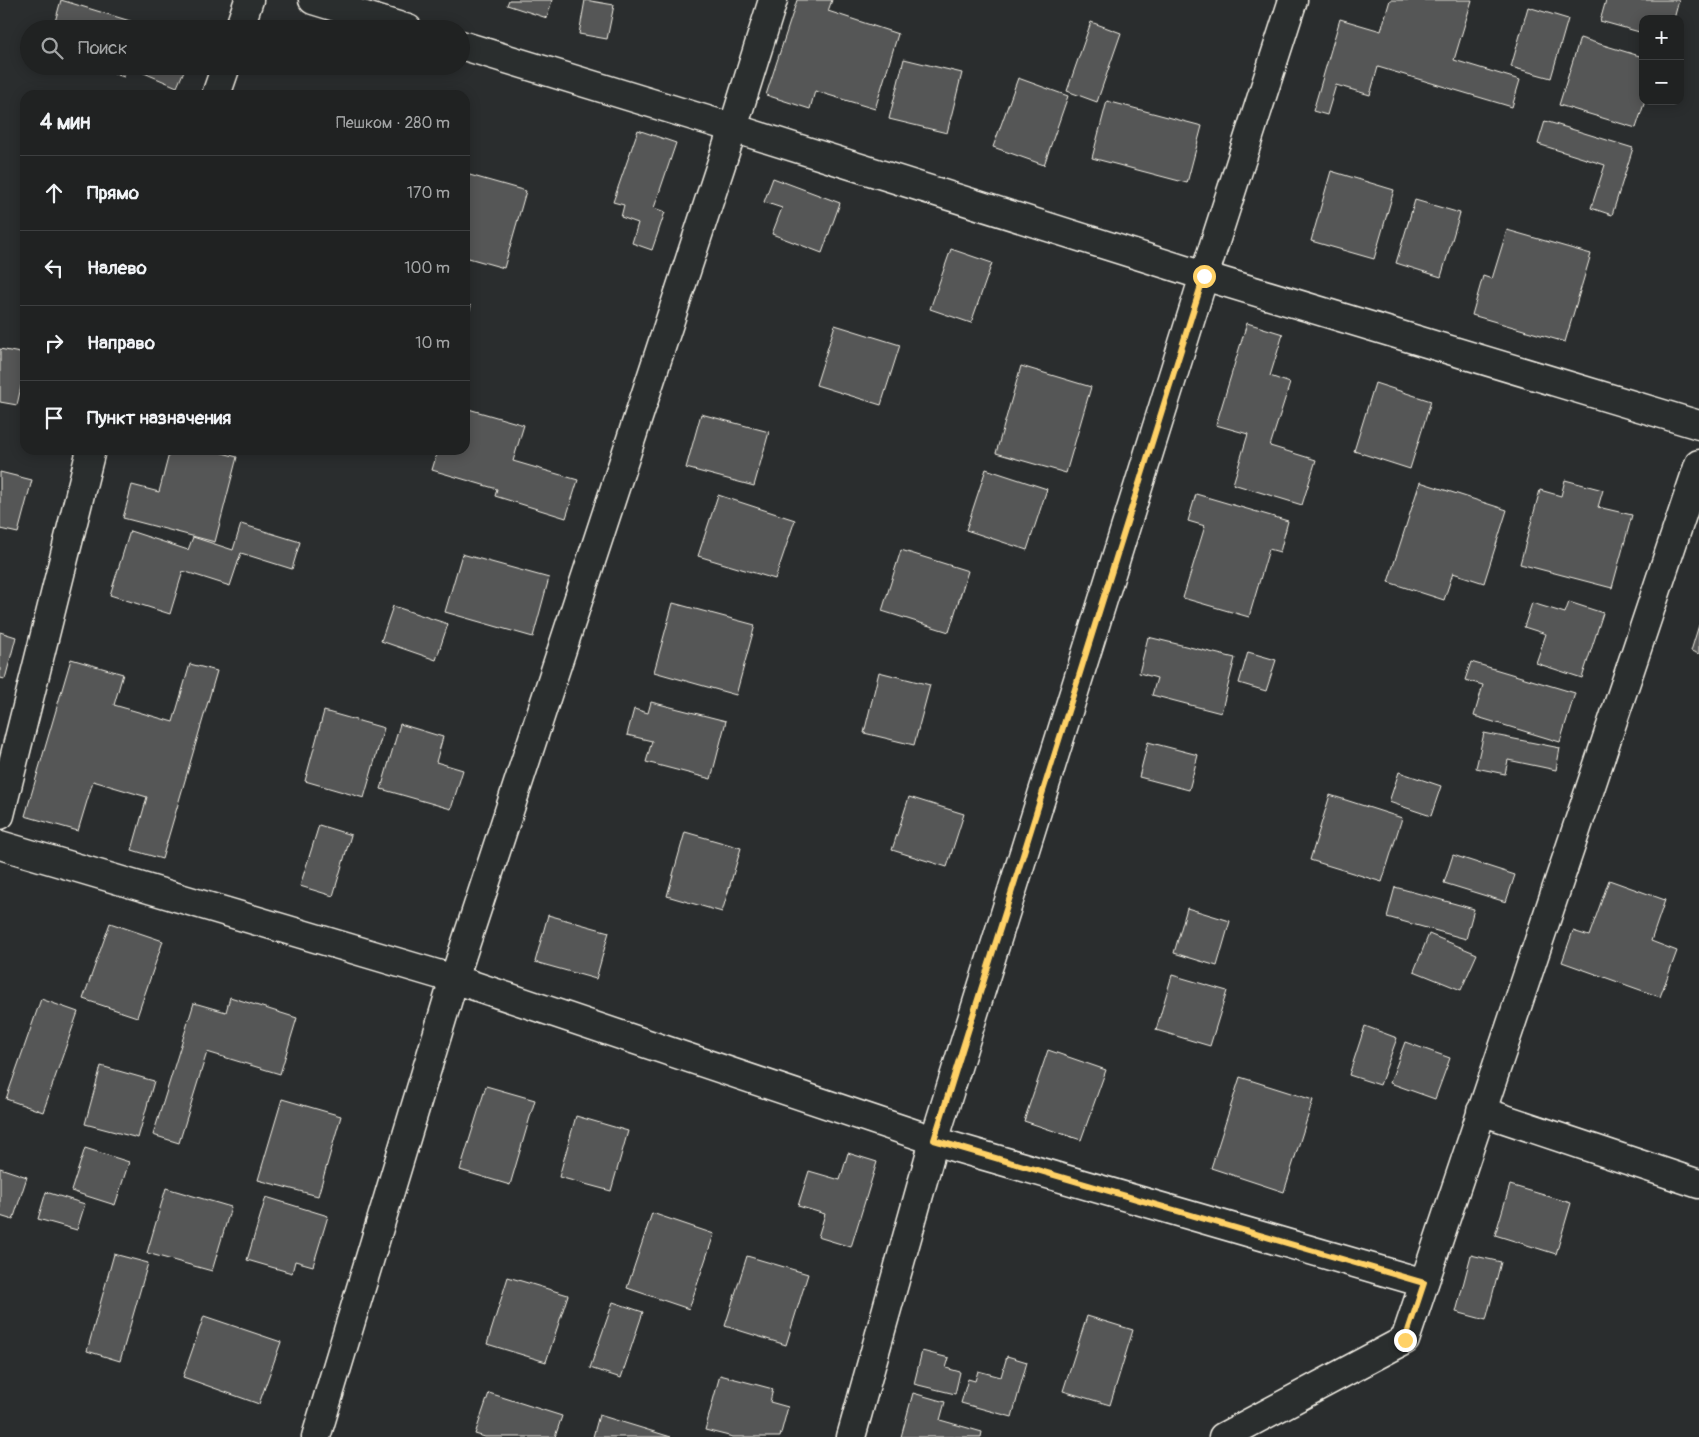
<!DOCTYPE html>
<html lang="ru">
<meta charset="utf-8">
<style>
:root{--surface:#202222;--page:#282a2a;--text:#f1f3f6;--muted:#a2a4a5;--line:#3d3f40}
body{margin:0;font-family:Pangolin,sans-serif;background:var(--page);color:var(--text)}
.controls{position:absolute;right:15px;top:15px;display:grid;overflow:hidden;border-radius:10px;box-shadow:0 2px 12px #0003}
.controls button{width:45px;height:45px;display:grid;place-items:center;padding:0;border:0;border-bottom:1px solid var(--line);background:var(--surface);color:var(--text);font:25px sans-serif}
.stop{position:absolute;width:15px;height:15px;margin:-11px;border:4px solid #ffd166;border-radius:50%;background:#fff}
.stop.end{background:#ffd166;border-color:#fff;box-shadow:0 1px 5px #0008}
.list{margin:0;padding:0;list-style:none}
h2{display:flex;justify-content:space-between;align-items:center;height:65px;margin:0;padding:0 20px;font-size:21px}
h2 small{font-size:16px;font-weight:400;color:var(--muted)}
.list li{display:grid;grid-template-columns:32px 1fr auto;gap:15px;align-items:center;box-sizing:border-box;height:75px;padding:0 20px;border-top:1px solid var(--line)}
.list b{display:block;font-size:19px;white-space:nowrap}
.list em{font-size:16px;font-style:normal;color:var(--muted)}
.icon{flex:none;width:28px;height:28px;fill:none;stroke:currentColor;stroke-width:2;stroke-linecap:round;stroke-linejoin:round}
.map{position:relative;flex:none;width:1699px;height:1437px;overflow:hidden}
.search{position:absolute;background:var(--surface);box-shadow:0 2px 12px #0003;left:20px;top:20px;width:450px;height:55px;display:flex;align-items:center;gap:12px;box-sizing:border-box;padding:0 18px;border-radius:28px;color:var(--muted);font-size:19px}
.panel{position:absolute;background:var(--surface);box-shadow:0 2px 12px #0003;left:20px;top:90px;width:450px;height:365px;border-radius:15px}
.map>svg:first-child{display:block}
</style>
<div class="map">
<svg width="1699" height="1437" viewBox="0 0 1699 1437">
<rect width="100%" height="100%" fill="#2a2d2e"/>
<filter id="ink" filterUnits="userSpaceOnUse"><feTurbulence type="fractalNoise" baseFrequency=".02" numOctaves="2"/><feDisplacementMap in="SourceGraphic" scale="10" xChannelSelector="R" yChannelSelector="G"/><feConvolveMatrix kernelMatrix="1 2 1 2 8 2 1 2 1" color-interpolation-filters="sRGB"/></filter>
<g filter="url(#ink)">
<path fill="#555756" stroke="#f4f1e8" d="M61,0L140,24L139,29H53Z
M509,0H552L547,18L507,5Z
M585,0L614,5L607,39L579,34Z
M797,0H832L828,11L898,34L875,109L815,91L810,109L766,95Z
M1390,0H1472L1454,60L1520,80L1512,107L1378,67L1370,95L1336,85L1327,115L1313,111L1340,19L1381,31Z
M1606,0H1679L1674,19H1643V33L1600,21Z
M1528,7L1568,19L1551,78L1511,67Z
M1091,22L1121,33L1097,102L1067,91Z
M1580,38L1643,57V101H1645L1636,128L1559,105Z
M904,59L962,73L947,133L889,119Z
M90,66H127L124,77Z
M139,66H186L177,87L137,70Z
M1018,78L1068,96L1044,165L993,147Z
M1107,101L1202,126L1187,183L1092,158Z
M1545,121L1633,148L1612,215L1591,208L1605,165L1538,144Z
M638,130L676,143L654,208L665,212L652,250L632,243L638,223L621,217L624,205L613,202Z
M1331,171L1394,190L1374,259L1311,241Z
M466,174L526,191L504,268L465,257Z
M773,178L840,203L822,253L772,234L782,208L764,202Z
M1415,200L1460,213L1441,277L1396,263Z
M1507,230L1591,254L1565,342L1472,315L1483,276L1492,279Z
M951,249L992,263L971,323L930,309Z
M465,304L471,306L465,326Z
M1247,323L1283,334L1270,376L1290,383L1270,446L1316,460L1302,505L1233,484L1248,434L1216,425Z
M835,325L900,345L881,405L816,385Z
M0,349L25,354V369L17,405L0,402Z
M1021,366L1091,387L1066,473L996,453Z
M1375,383L1431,401L1410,469L1354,451Z
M465,408L524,425L513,461L578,480L566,518L495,496L497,489L432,470L438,450H465Z
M701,414L769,432L754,486L686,468Z
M170,450H212L237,457L215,542L123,518L132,485L159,492Z
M986,469L1047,489L1027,550L966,530Z
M0,472L32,480L18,533L0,529Z
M1565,480L1603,490L1598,507L1632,515L1612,588L1520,564L1540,490L1561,496Z
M1420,482L1507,510L1484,583L1453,573L1444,600L1388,582Z
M1196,494L1288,521L1280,552L1269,549L1249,617L1183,598L1205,526L1188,521Z
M718,495L795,520L775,579L698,556Z
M241,524L300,542L292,569L241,553L230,586L183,571L170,614L110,595L130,531L188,550L193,537L233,550Z
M901,550L968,571L949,632L882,611Z
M462,554L549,578L533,637L445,612Z
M1569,602L1603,613L1582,678L1536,663L1546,634L1524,627L1532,603L1565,613Z
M673,603L755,625L736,695L654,672Z
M393,606L448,624L436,660L381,641Z
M1699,625V654L1691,651Z
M0,632L16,637L5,679L0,678Z
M1148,637L1235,658L1221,713L1152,695L1157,678L1139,673Z
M1248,652L1276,660L1266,691L1239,683Z
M71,659L123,674L114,705L173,722L190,664L217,671L162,859L132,850L147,797L93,781L78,831L25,816Z
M1471,662L1575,693L1560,742L1474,716L1483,685L1465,680Z
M879,672L930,685L914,745L864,733Z
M651,702L726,721L711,779L646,762L652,741L627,735L634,709L648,713Z
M324,711L384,728L364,798L305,781Z
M400,724L443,737L436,762L463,770L451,809L381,789Z
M1484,733L1560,748L1556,770L1508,760L1505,774L1476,768Z
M1148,742L1198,755L1189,790L1139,777Z
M1399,772L1441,786L1431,816L1389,802Z
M1330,795L1402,818L1382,882L1310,860Z
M909,797L964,814L947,867L892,850Z
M319,825L351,835L333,896L300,886Z
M685,832L741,848L722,912L667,896Z
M1453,855L1515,875L1506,902L1444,883Z
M1609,880L1665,900L1651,941L1677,951L1660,997L1562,962L1573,931L1589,936Z
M1395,887L1474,909L1466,939L1387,917Z
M1187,908L1230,921L1217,966L1174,953Z
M548,915L609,932L596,979L535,962Z
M110,923L163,941L137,1017L83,999Z
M1429,934L1477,954L1461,990L1414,971Z
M1172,975L1227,991L1210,1046L1156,1030Z
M230,997L297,1018L280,1074L207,1052L179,1143L153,1135L194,1003L226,1012Z
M41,999L78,1012L43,1112L6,1099Z
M1365,1026L1397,1038L1380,1085L1349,1075Z
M1405,1042L1450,1058L1435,1099L1390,1083Z
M1048,1050L1106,1070L1081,1140L1024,1121Z
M101,1066L154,1081L138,1138L85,1124Z
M1240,1077L1313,1100L1284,1192L1211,1168Z
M486,1086L535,1100L510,1185L460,1170Z
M282,1099L341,1116L318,1196L258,1180Z
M576,1116L628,1131L611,1191L559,1177Z
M85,1148L129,1162L115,1205L71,1191Z
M848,1153L877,1162L851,1247L818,1237L825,1214L798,1206L809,1171L840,1180Z
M0,1168L27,1177L13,1220L0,1216Z
M1510,1185L1571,1203L1556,1254L1495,1235Z
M166,1188L231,1207L212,1271L147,1253Z
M46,1192L85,1204L77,1230L38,1219Z
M266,1197L328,1216L313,1266L295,1261L292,1273L247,1260Z
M652,1213L714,1234L689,1309L627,1288Z
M114,1254L148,1263L120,1361L87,1351Z
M1471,1255L1501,1262L1486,1320L1456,1312Z
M747,1256L808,1274L786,1345L725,1326Z
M508,1277L568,1295L546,1362L487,1344Z
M613,1302L643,1312L621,1378L590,1368Z
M204,1316L281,1342L259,1404L183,1377Z
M1087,1316L1133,1330L1110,1405L1063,1391Z
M922,1351L949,1358L946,1368L960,1372L955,1394L914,1384Z
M1007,1356L1027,1362L1012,1417L961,1403L968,1379L975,1381L978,1371L1001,1377Z
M720,1375L773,1389L770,1402L788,1407L780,1437H733L705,1430Z
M489,1393L562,1416L555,1437H485L475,1434Z
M913,1393L945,1402L940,1420L982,1432L981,1437H901Z
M599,1415L671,1437H593Z"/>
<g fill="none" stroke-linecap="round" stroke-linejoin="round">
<defs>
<path id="minor" d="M313,0L408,29
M239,29L249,0
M461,45L733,128L1204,276L1699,425
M216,95L226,66
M0,815L91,450
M0,845L454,979L954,1147L1424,1283
M1481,1111L1699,1184
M316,1437L454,979L733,128L773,0
M851,1437L934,1141L1204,276L1293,0
M1223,1437L1405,1340L1699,464"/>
</defs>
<use href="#minor" stroke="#f4f1e8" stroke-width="31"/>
<use href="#minor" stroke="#2a2d2e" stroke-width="28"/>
</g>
</g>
<g fill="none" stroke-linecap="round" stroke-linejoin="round" filter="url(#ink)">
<path stroke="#ffd166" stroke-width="6" d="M1204,276L934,1140L1424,1283L1405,1340"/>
</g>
</svg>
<div class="controls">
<button>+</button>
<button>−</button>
</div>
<div class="stop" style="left:1204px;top:276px"></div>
<div class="stop end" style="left:1405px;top:1340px"></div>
<div class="search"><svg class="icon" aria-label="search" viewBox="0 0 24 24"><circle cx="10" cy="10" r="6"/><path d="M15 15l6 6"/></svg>Поиск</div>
<section class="panel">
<h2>4 мин<small>Пешком · 280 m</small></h2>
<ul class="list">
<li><svg class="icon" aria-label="ahead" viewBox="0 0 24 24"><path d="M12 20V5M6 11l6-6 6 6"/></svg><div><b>Прямо</b></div><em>170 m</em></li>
<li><svg class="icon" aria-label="left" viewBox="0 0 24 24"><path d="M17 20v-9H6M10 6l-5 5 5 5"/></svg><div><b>Налево</b></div><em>100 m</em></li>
<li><svg class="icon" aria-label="right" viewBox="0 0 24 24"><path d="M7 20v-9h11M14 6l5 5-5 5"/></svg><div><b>Направо</b></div><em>10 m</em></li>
<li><svg class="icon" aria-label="arrive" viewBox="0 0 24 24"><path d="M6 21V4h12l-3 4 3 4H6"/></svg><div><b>Пункт назначения</b></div></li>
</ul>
</section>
</div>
